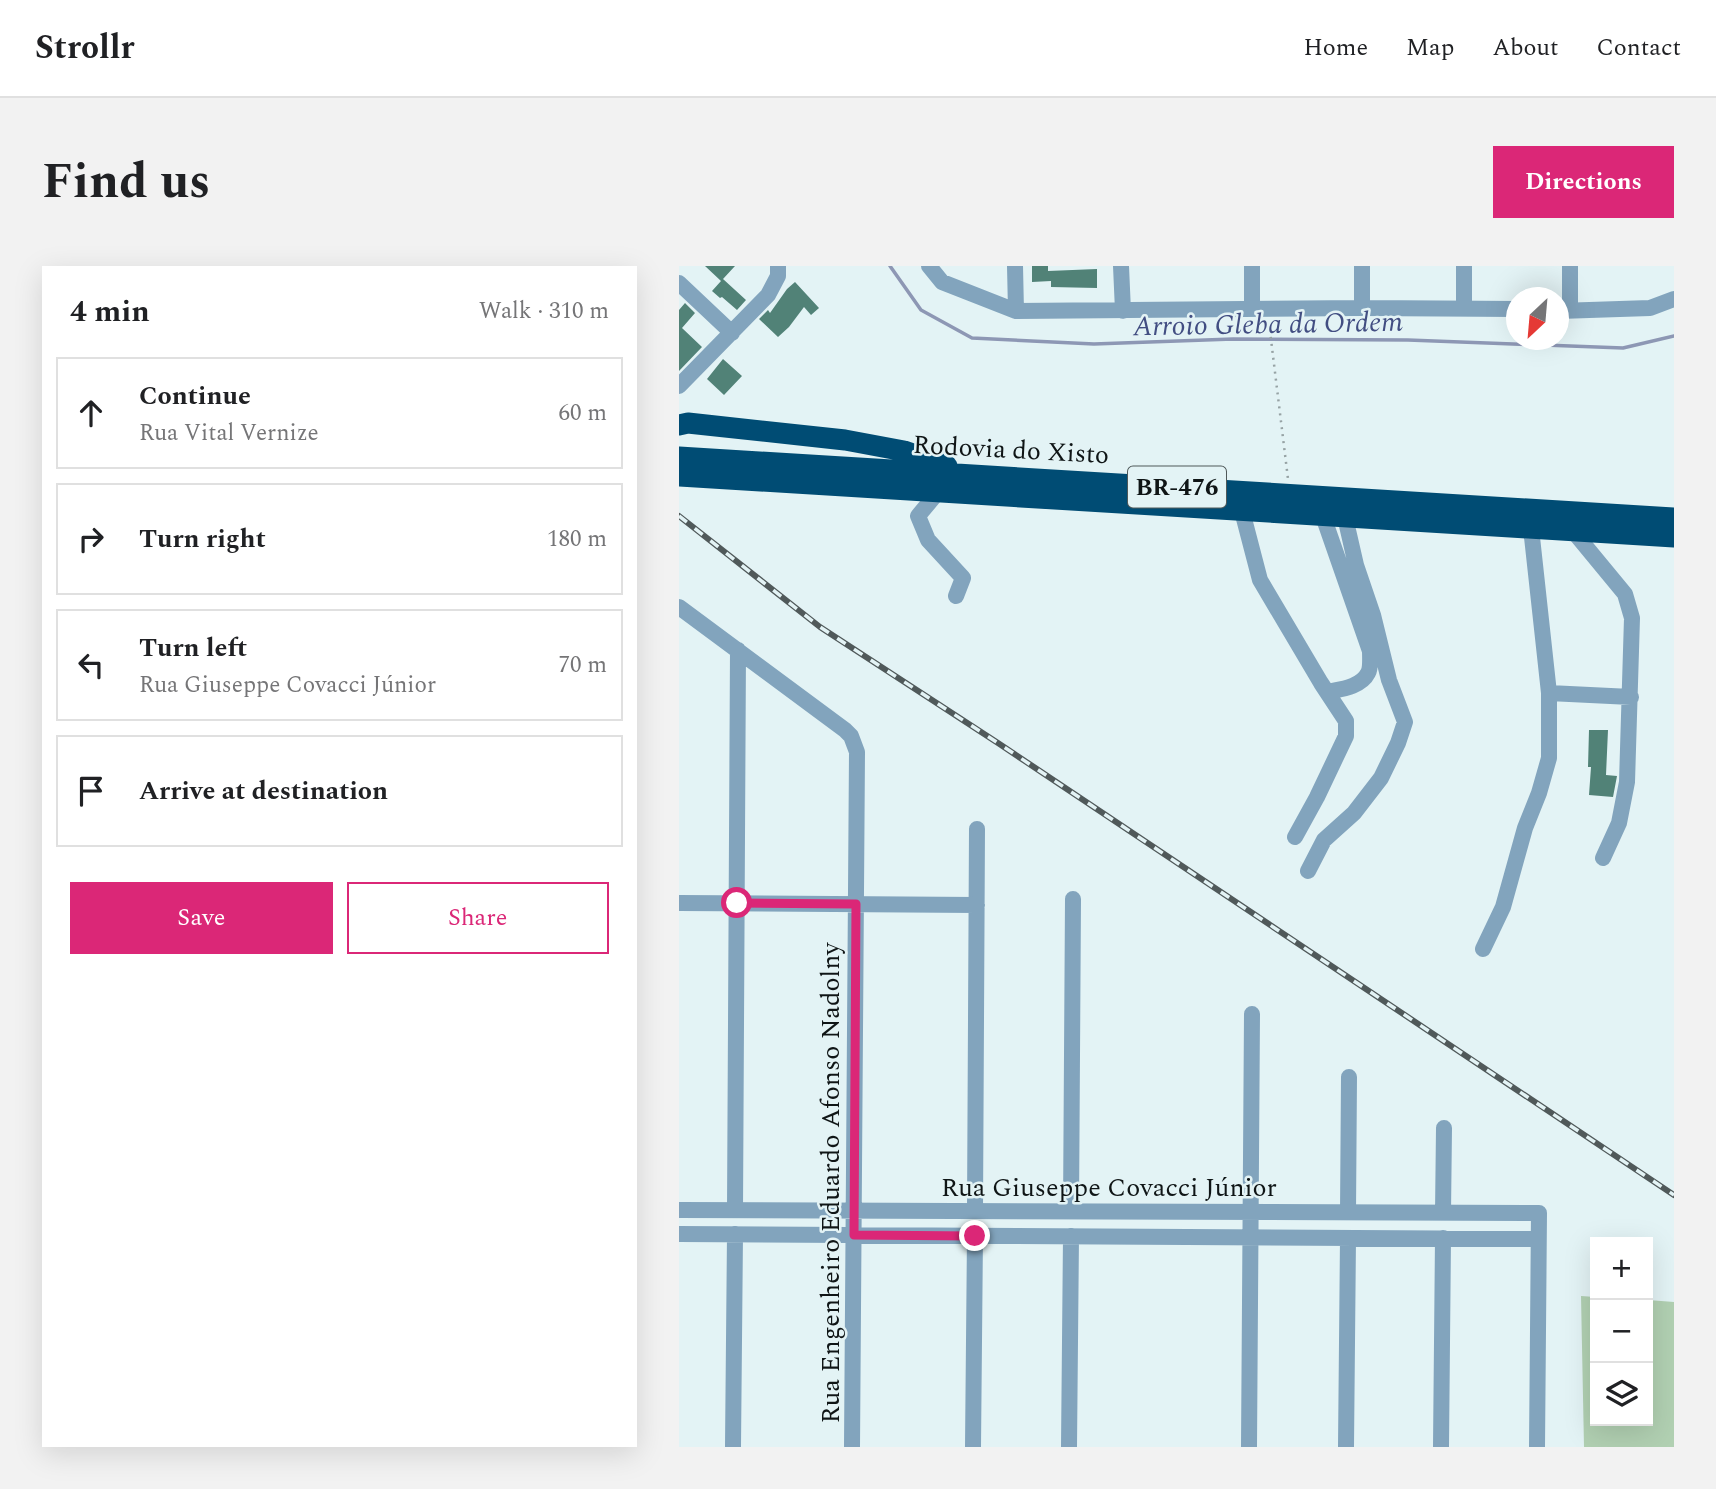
<!DOCTYPE html>
<meta charset="utf-8">
<style>
:root{--surface:#fff;--page:#f2f2f2;--text:#202124;--muted:#757577;--line:#e0e0e0;--accent:#db2777}
body{margin:0;font-family:Spectral,serif;background:var(--page);color:var(--text)}
.controls{position:absolute;right:21px;bottom:21px;display:grid;overflow:hidden;border-radius:0px;box-shadow:0 7px 28px #0002}
.controls button{width:63px;height:63px;display:grid;place-items:center;padding:0;border:0;border-bottom:2px solid var(--line);background:var(--surface);color:var(--text);font:35px sans-serif}
.compass{position:absolute;left:827px;top:21px;width:63px;height:63px;border-radius:50%;background:var(--surface);box-shadow:0 7px 28px #0002;rotate:206deg}
.stop{position:absolute;width:21px;height:21px;margin:-16px;border:5px solid #db2777;border-radius:50%;background:#fff}
.stop.end{background:#db2777;border-color:#fff;box-shadow:0 2px 7px #0008}
.list{margin:0;padding:0;list-style:none}
h2{display:flex;justify-content:space-between;align-items:center;height:91px;margin:0;padding:0 28px;font-size:30px}
h2 small{font-size:23px;font-weight:400;color:var(--muted)}
.list li{display:grid;grid-template-columns:46px 1fr auto;gap:21px;align-items:center;box-sizing:border-box;height:112px;margin:0 14px 14px;padding:0 14px;border:2px solid var(--line);border-radius:0px}
.list b{display:block;font-size:26px;white-space:nowrap}
.list p{margin:0;font-size:23px;white-space:nowrap;color:var(--muted)}
.list em{font-size:23px;font-style:normal;color:var(--muted)}
.actions{display:flex;gap:14px;padding:21px 28px}
.actions a{flex:1;padding:16px 0;border:2px solid var(--accent);border-radius:0px;text-align:center;font-size:24px;color:var(--accent)}
.actions .main{background:var(--accent);color:#fff}
.icon{flex:none;width:38px;height:38px;fill:none;stroke:currentColor;stroke-width:2;stroke-linecap:round;stroke-linejoin:round}
.map{position:relative;flex:none;width:995px;height:1181px;overflow:hidden;border-radius:0px}
header{display:flex;align-items:center;gap:42px;box-sizing:border-box;height:98px;padding:0 35px;background:var(--surface);border-bottom:2px solid var(--line)}
header strong{font-size:33px}
nav{display:flex;gap:38px;margin-inline-start:auto;font-size:24px}
.intro{display:flex;align-items:center;justify-content:space-between;box-sizing:border-box;height:168px;padding:0 42px}
h1{margin:0;font-size:49px}
.button{padding:18px 32px;border-radius:0px;background:var(--accent);color:#fff;font-size:24px;font-weight:700}
main{display:flex;gap:42px;padding:0 42px}
aside{flex:1;background:var(--surface);border-radius:0px;box-shadow:0 7px 28px #0002}
.map>svg:first-child{display:block}
</style>
<header>
<strong>Strollr</strong>
<nav><a>Home</a><a>Map</a><a>About</a><a>Contact</a></nav>
</header>
<div class="intro"><h1>Find us</h1><a class="button">Directions</a></div>
<main>
<aside>
<h2>4 min<small>Walk · 310 m</small></h2>
<ul class="list">
<li><svg class="icon" aria-label="ahead" viewBox="0 0 24 24"><path d="M12 20V5M6 11l6-6 6 6"/></svg><div><b>Continue</b><p>Rua Vital Vernize</p></div><em>60 m</em></li>
<li><svg class="icon" aria-label="right" viewBox="0 0 24 24"><path d="M7 20v-9h11M14 6l5 5-5 5"/></svg><div><b>Turn right</b></div><em>180 m</em></li>
<li><svg class="icon" aria-label="left" viewBox="0 0 24 24"><path d="M17 20v-9H6M10 6l-5 5 5 5"/></svg><div><b>Turn left</b><p>Rua Giuseppe Covacci Júnior</p></div><em>70 m</em></li>
<li><svg class="icon" aria-label="arrive" viewBox="0 0 24 24"><path d="M6 21V4h12l-3 4 3 4H6"/></svg><div><b>Arrive at destination</b></div></li>
</ul>
<div class="actions"><a class="main">Save</a><a>Share</a></div>
</aside>
<div class="map">
<svg width="995" height="1181" viewBox="0 0 995 1181">
<rect width="100%" height="100%" fill="#e3f3f5"/>
<path fill="#b1d0b2" d="M902,1030L916,1031V1155H969V1034L995,1036V1181H905Z"/>
<g fill="none" stroke-linecap="round" stroke-linejoin="round">
<path stroke="#8d97b4" stroke-width="3.5" d="M211,0L242,44L293,72L415,78L554,73L729,74L944,82L995,70"/>
</g>
<path fill="#518277" d="M26,0H56L44,13L67,34L58,44L43,31L41,32L33,25L42,15Z
M353,0H369V5L418,3V22L372,21V15L353,16Z
M116,16L140,42L132,49L125,41L110,61L99,71L80,53L89,44L91,47L108,23Z
M6,37L16,47L3,62L23,81L0,105V44Z
M44,93L63,110L45,129L28,113Z
M910,464H929L927,509L938,510L934,531L910,529L912,501H909Z"/>
<g fill="none" stroke-linecap="round" stroke-linejoin="round">
<path stroke="#96a2a4" stroke-width="2.5" stroke-dasharray="2 5" stroke-linecap="butt" d="M590,57L609,213"/>
<path stroke="#82a4bd" stroke-width="16" d="M250,0L263,16L337,45L683,42L838,43
M336,0L337,45
M442,0L444,45
M0,17L53,67
M683,42V0
M785,42V0
M573,43V0
M880,45L971,42L995,33
M891,45V0
M0,120L89,29L99,10V0
M259,226L239,250L249,274L284,312L277,330
M563,245L581,314L642,417L667,455V470L638,531L616,571
M644,250L691,385C691,392 692,402 689,407C682,421 662,423 648,426
M894,265L946,328L953,352L948,516L940,557L924,592
M0,341L166,464L172,470L178,486L173,1181
M870,427L952,431
M629,605L645,574L675,547L702,512L719,477L726,456L710,414L694,349L677,299L666,251
M0,637L298,639
M804,683L824,641L846,562L860,527L870,492V427L852,262
M0,944L860,947L858,1181
M56,944L59,384
M296,945L298,563
M392,945L394,633
M669,946L670,811
M764,947L765,862
M0,968L859,973
M54,1181L56,968
M294,1181L296,969
M390,1181L392,970
M570,1181L573,748
M667,1181L669,972
M762,1181L764,972"/>
<path stroke="#004c74" stroke-width="21" d="M0,159L9,157L166,174L225,185L268,200
M0,191L995,252
M0,210L995,271"/>
<defs>
<path id="rail" d="M0,250L141,361L319,477L995,929"/>
</defs>
<use href="#rail" stroke="#50595a" stroke-width="6"/>
<use href="#rail" stroke="#e3f3f5" stroke-width="3.5" stroke-dasharray="10" stroke-linecap="butt"/>
</g>
<g fill="none" stroke-linecap="round" stroke-linejoin="round">
<path stroke="#db2777" stroke-width="9" d="M58,637L177,638L175,969L296,970"/>
</g>
<g text-anchor="middle" stroke-width="5" stroke-linejoin="round" paint-order="stroke">
<rect fill="#e3f3f5" stroke="#4f5859" stroke-width="2" x="449" y="200.5" width="98" height="41" rx="5"/>
<g font-size="24" font-weight="bold" fill="#0f1516">
<text x="498" y="229">BR-476</text>
</g>
<g font-size="26" fill="#0f1516" stroke="#e3f3f5">
<text transform="translate(332 183) rotate(3)" y="9">Rodovia do Xisto</text>
<text transform="translate(151 917) rotate(-90)" y="9">Rua Engenheiro Eduardo Afonso Nadolny</text>
<text x="430" y="930">Rua Giuseppe Covacci Júnior</text>
</g>
<g font-size="28" font-style="italic" fill="#424e82" stroke="#e3f3f5">
<text transform="translate(589 57) rotate(-1)" y="10">Arroio Gleba da Ordem</text>
</g>
</g>
</svg>
<div class="controls">
<button>+</button>
<button>−</button>
<button><svg class="icon" aria-label="layers" viewBox="0 0 24 24"><path d="M12 4l9 5-9 5-9-5zM3 14l9 5 9-5"/></svg></button>
</div>
<svg class="compass" viewBox="-18 -18 36 36"><path d="M0-13l5 13h-10z" fill="#e53935"/><path d="M0 13l5-13h-10z" fill="#757577"/></svg>
<div class="stop" style="left:58px;top:637px"></div>
<div class="stop end" style="left:296px;top:970px"></div>
</div>
</main>
